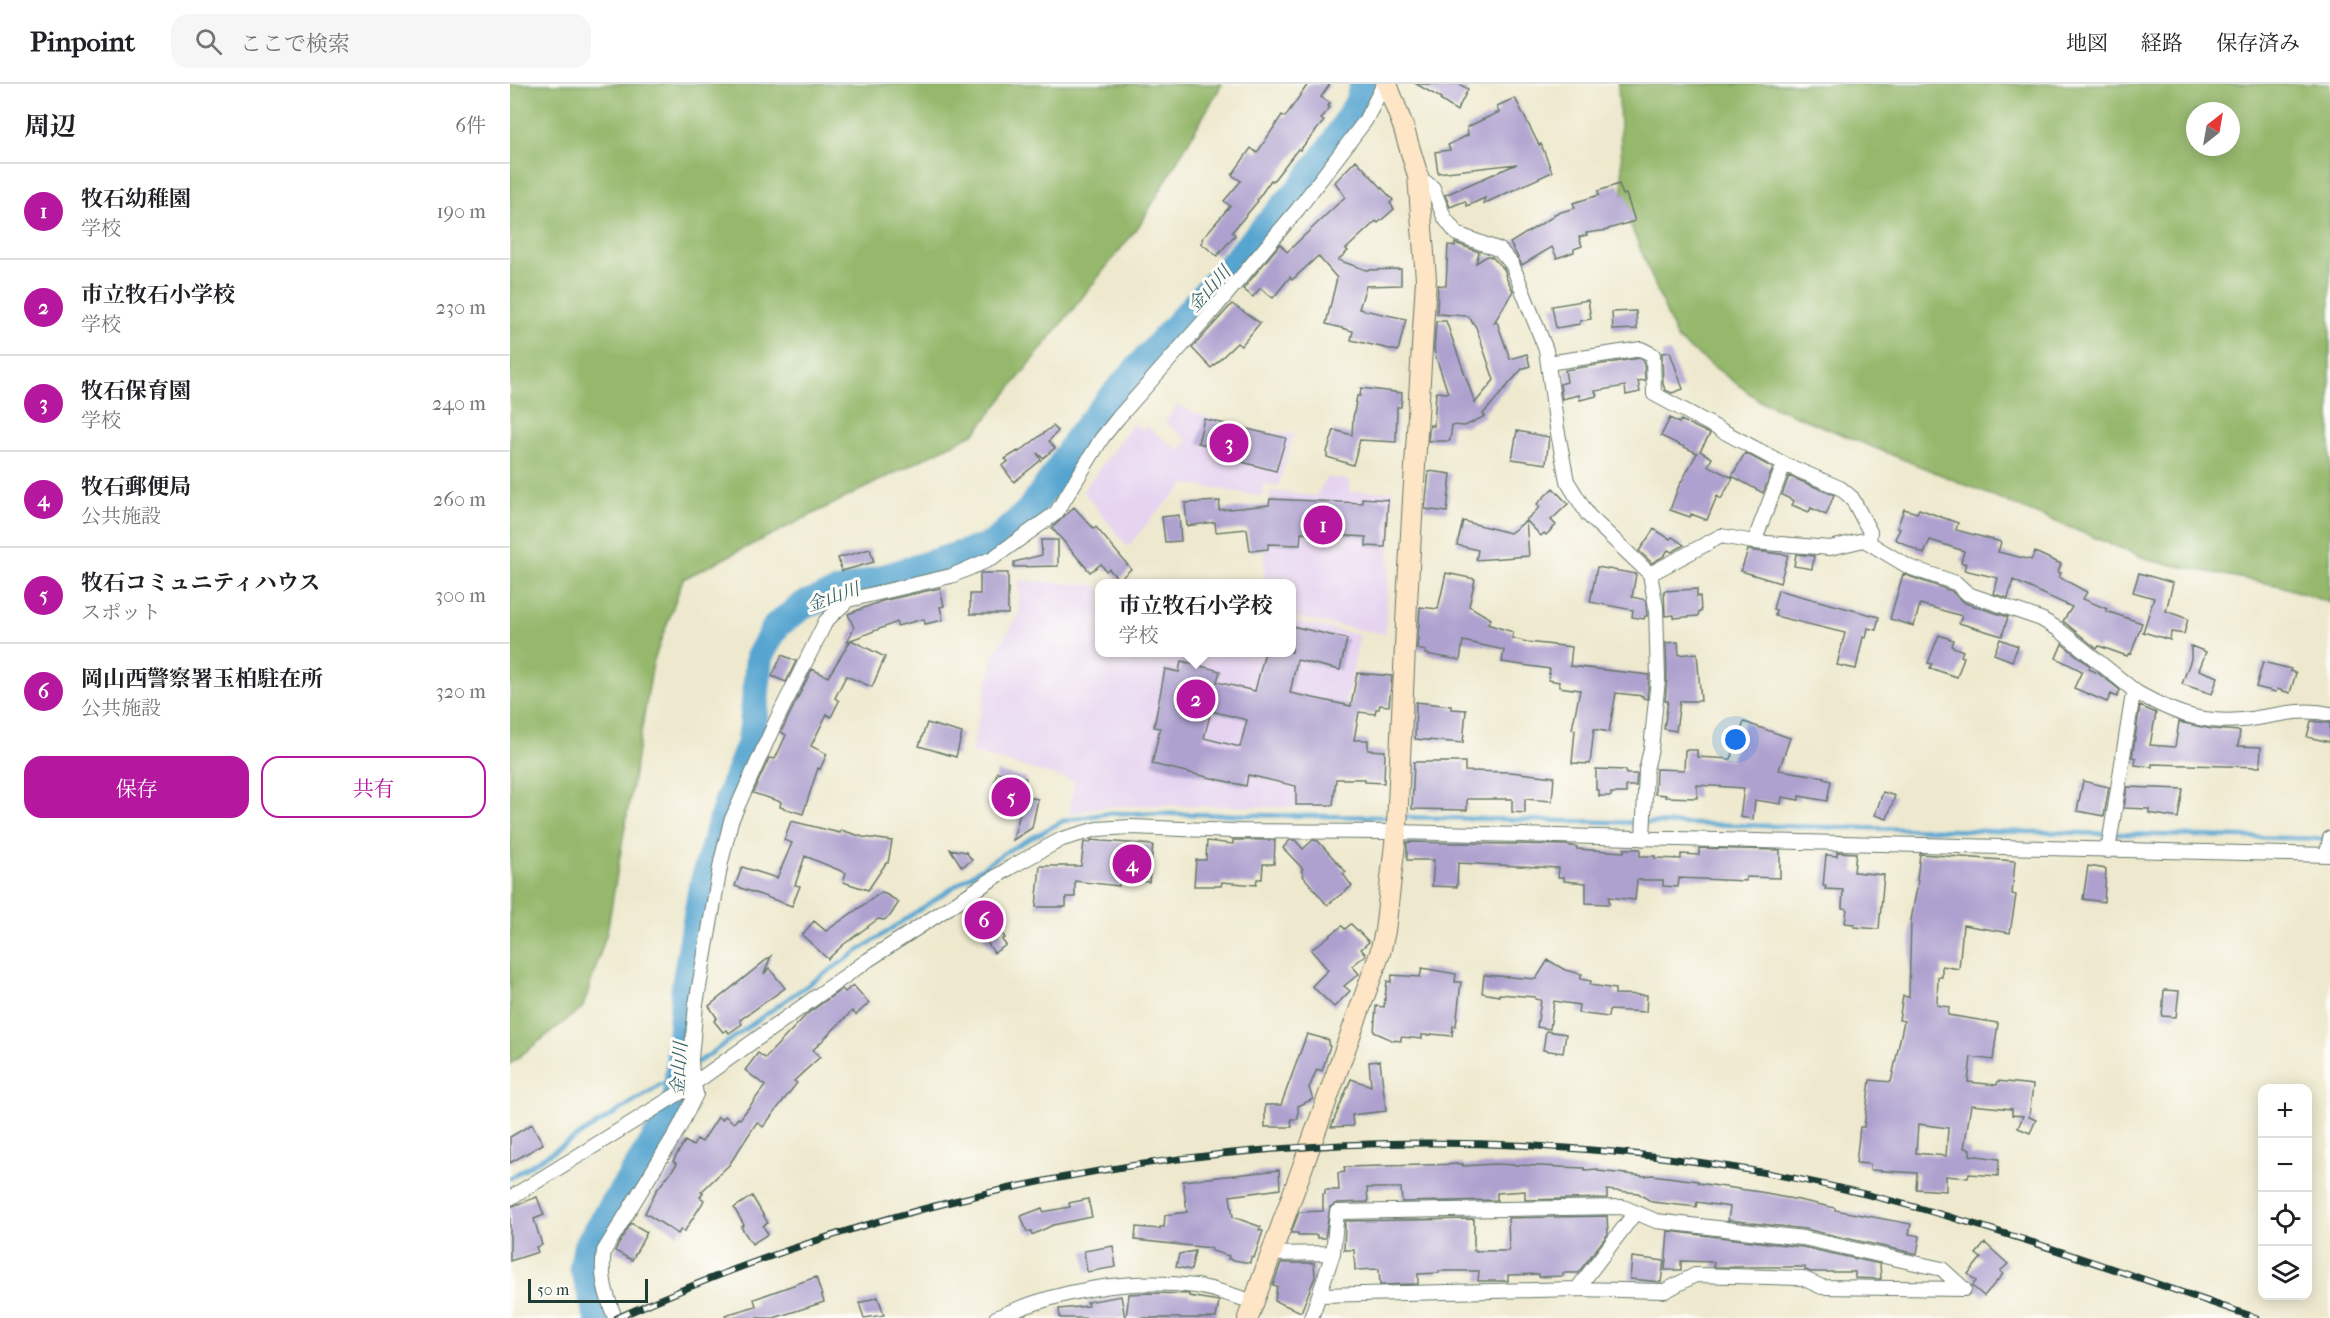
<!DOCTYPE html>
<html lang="ja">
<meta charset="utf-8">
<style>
:root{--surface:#fff;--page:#f6f6f6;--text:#202124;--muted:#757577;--line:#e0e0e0;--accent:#b5179e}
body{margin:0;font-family:"IM FELL French Canon","Noto Serif JP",serif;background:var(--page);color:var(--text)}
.controls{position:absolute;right:18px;bottom:18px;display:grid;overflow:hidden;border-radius:12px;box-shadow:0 3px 15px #0003}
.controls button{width:54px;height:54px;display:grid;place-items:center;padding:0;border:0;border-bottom:2px solid var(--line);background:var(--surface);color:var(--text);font:30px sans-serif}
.compass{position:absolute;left:1676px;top:18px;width:54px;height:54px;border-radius:50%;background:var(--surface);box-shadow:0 3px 15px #0003;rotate:31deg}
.scale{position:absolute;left:18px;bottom:15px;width:120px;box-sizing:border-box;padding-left:6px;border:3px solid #1f3d34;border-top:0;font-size:16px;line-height:21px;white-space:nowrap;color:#1f3d34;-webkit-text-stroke:4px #fdfcf7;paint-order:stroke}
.you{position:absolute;left:1226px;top:656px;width:21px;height:21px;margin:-15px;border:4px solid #fff;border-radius:50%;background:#1a73e8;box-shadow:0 0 0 9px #1a73e833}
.badge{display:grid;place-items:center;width:39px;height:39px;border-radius:50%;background:var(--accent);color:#fff;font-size:20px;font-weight:700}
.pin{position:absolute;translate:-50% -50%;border:3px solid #fff;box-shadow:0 2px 6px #0006}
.popup{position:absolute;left:585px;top:495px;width:201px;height:78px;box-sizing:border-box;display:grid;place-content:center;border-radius:12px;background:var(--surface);filter:drop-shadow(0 2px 4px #0005);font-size:20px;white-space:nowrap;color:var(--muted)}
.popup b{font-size:22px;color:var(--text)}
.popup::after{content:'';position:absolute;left:50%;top:100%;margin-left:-12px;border:12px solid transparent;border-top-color:var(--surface)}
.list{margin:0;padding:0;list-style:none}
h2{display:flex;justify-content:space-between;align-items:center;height:78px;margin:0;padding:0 24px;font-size:26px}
h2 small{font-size:20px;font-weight:400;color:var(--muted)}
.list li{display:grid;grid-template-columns:39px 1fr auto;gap:18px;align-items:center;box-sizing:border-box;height:96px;padding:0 24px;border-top:2px solid var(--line)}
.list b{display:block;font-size:22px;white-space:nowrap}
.list p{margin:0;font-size:20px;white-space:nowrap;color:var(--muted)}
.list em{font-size:20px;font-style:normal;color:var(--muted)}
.actions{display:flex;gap:12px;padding:18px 24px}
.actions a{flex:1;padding:14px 0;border:2px solid var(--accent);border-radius:18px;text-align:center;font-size:21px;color:var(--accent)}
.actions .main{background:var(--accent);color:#fff}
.icon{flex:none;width:33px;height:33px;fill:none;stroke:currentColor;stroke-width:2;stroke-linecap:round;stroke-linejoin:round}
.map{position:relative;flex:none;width:1820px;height:1234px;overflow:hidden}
header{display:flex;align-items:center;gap:36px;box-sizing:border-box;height:84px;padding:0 30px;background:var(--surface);border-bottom:2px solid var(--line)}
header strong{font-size:28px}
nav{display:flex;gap:33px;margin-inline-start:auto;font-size:21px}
.search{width:420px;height:54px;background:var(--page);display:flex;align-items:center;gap:15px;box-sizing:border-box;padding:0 21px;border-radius:18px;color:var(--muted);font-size:22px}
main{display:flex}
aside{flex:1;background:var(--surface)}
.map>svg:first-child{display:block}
</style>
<header>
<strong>Pinpoint</strong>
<div class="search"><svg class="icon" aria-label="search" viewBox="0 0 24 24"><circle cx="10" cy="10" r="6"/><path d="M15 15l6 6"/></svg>ここで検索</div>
<nav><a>地図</a><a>経路</a><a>保存済み</a></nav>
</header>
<main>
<aside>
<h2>周辺<small>6件</small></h2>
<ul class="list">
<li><span class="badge">1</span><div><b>牧石幼稚園</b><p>学校</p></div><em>190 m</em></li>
<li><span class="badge">2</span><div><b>市立牧石小学校</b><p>学校</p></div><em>230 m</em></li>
<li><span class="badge">3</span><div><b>牧石保育園</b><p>学校</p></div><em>240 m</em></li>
<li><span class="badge">4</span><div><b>牧石郵便局</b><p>公共施設</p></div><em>260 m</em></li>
<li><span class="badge">5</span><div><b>牧石コミュニティハウス</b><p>スポット</p></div><em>300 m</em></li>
<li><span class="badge">6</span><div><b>岡山西警察署玉柏駐在所</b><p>公共施設</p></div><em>320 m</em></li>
</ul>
<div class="actions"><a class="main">保存</a><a>共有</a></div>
</aside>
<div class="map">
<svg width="1820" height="1234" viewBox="0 0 1820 1234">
<rect width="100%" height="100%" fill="#fdfcf7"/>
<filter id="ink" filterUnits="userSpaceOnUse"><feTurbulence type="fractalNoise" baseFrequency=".0167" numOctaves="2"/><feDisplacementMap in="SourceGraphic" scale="12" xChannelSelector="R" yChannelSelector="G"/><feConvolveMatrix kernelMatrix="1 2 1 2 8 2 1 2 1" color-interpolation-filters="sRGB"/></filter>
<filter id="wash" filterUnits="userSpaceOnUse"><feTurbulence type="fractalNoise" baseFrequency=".008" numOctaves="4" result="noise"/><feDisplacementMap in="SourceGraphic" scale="24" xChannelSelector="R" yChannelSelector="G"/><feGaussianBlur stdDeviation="1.35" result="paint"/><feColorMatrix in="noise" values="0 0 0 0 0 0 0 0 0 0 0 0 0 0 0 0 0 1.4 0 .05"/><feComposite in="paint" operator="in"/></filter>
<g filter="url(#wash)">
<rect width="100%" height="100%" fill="#eee9ce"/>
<path fill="#e6d3f0" d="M667,321L692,332L749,347L784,350L768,402L755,400L752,412L676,400L642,433L618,463L573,407L623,340L632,346L636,342L670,367L678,356L655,339Z
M817,393L840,397V408L883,407L875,550L782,533V500L754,499L755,477L751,426L760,422L761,407L806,412Z
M509,496L586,501L590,507V568H782V537L850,551L814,724L640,721L592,723L559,731L564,697L461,668L485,568L509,530Z"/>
<path fill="#95b86c" stroke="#5a7a50" stroke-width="1.5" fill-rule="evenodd" d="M0,0H712L631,139L465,349L173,495L143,579L97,848L73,923L0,980V433L2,425L0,423Z
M1108,0H1820V519L1771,502L1642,477L1250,317L1167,255L1114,125ZM1685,27H1721V63H1685Z"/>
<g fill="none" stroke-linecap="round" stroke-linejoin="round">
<path stroke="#57a5d0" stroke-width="4.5" d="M892,733L1817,755
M0,1094L196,973L283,911L497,767L553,737L600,729L884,733"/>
<path stroke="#57a5d0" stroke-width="28" d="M88,1234L73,1182L77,1162L166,1023L175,902L192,803L218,717L240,661L243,643L249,573L267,541L294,521L335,506L482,461L519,427L543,394L567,355L601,314L793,101L822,62L848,19L854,0"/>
</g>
<g id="blocks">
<path fill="#aea1cf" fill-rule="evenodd" d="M798,0H820L811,13L820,19L818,22L820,23L811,35L814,37L790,66L788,65L763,97L761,96L747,116L748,117L722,148L725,151L707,172L691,159L693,157L692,155L720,122L714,117L731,97L722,91L741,64L747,69L772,31L775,33Z
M906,0H949L958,5L947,27L930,16L931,14Z
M1005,14L1029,61L1031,60L1042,88L973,120L975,114L957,122L955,117L940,123L935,111L1007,80L928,89L925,68L940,66L938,61L958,51L957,43L989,28L987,22Z
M846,76L883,116L880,119L884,125L868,139L866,137L836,165L838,167L828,176L856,186L891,185V201L856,202L849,225L896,235L888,267L841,256L843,247L816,240L827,194L808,172L782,196L780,193L763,214L750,204L743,213L733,205L770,160L777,168L835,113L825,98Z
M1109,100L1113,111L1116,110L1125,137L1098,145V146L1076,149L1077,151L1069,153L1072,162L1064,165V168L1047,174L1042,163L1012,181L1000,159L1044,132V130L1065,124L1063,119L1089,111L1088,107Z
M945,159L969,168L966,179L977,172L982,173L994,185L996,190L995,191L1003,207L984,239L987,238L1000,275L1017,270L1020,282L1012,285L973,330L975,332L955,342L942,341L940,357H918L920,341L924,342L926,308L938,309L924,267L926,237H936L965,319L984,296L966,243L958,232L927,230L928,201L936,202L938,161L945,162Z
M1078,216L1081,235L1070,237V240L1046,244L1042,222Z
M722,220L750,239L731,262L727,259L701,284L682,264Z
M1126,227L1127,245L1103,246L1102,228Z
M1160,268L1173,305L1162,309L1155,306L1153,300L1152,269Z
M1130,274L1134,277L1135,296L1128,297L1130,308L1116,311L1115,302L1085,307L1087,312L1070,316L1069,311L1052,315L1050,300L1057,298L1055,286Z
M851,304L892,309L891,323H887L886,358L850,356L843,381L817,373V368L824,346L842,351L843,334L847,312H850Z
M1160,334L1169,339L1171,336L1200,350L1190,367L1202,374L1198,382L1223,394L1211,415L1207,412L1197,436L1181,430L1180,433L1160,426L1168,404L1187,369L1151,352Z
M694,335L776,354L766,387L709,372L711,365L688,359Z
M543,342L548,347L539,357L545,364L533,374L527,369L531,376L504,398L492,382L498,378L495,375L508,367L509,368Z
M1007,347L1039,353L1036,380L1002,375Z
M1235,369L1263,384L1253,409L1222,392Z
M919,387L941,390L937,428L915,425Z
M1279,392L1324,411L1316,431L1301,424L1299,428L1282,421L1284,417L1272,411Z
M1043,404L1058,420L1041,436L1046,441L1036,451L1034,449L1031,452L1016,436L1030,423L1027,420Z
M852,414L878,416L875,463L856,462V453L791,449L790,461L758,460V465L740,467L737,445L706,448L705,438L677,442L675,419L710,417L709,426L759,421L760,415L852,419Z
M564,423L584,445L586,443L621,485L609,496L599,485L596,487L591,480L580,488L542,444Z
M1394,425L1407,429L1409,425L1448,439L1446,446L1491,458L1488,468L1521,476L1525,468L1551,480L1548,488L1551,489L1549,493L1577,508L1573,515L1597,525L1596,527L1632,539L1621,570L1619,569L1617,572L1589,562L1587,565L1553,537L1562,523L1503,496L1498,514L1484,510L1488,494L1454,486L1456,480L1451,478L1454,467L1420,456L1414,470L1385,455L1390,445L1387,444Z
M669,431L671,457L655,458L652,433Z
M953,437L1000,449L1016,437L1019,472L966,476L968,466L947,461Z
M1144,445L1160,455L1162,453L1174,461L1162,468L1158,466L1154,472L1142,479L1129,467Z
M531,456H548V482L504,483V478L532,471Z
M360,465L364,478L332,487L328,474Z
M1238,466L1278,471L1270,499L1231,487Z
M1286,470L1304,472L1302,485L1284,482Z
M1087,483L1126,490L1122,513L1136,516L1137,532H1135L1134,535L1122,533L1123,526L1080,518Z
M470,489H498V530H460V510H470Z
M936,489L965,495L959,522L981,535L977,540L1003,548L1002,554L1017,558L1062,563L1060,582L1139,591L1137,615L1133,614V612L1106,609L1099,648L1084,645L1080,680L1062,679L1065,646L1062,645L1070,606L1049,603V598L1038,596L1040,585L992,578L994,566L953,557L950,576L915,570L916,567L907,565L910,523L928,525Z
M1629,489L1663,499L1656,527L1678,535L1674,550L1661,548L1660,556L1633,548L1644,514L1623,508Z
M1393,490L1441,507L1455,519L1498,533L1492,552L1449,539L1452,532L1410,520L1404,542L1380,535Z
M430,504L434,522L430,523L433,536L415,540L414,535L387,542V538L341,556L375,573L362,603L336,592L325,614L329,617L321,633L317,630L301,662L317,670L310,685L308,684L293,730L270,723L271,718L243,709L259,674L265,675L276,651L271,648L302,585L318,593L341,556L337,558L344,544L338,530L372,517Z
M1187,505V513L1190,512L1191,528H1189L1188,532L1164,534V531L1155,532L1154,507Z
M1268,506L1369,533L1366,546L1358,544L1356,554L1353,553L1346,585L1327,581L1335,549L1265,532L1266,526L1263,525Z
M782,542L837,555L830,586L787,576L780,609L841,622L847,589L882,592L879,622L870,621L869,625H866L865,630L849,628L844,656H858V666L875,667L874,699L855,698V695H826L823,721H786V702L738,691L736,702L642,680L650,644L644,643L655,585L669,588L671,577L710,587L707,598L745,607L755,568H782ZM701,627L737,636L730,663L694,654Z
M1429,551L1443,556L1441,562L1453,567L1451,572L1454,573L1447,593L1420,584L1422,580L1418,579Z
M1490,555L1508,562L1502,577L1484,570Z
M1168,558L1169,571L1187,569L1191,617H1170L1166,647L1154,645L1158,617H1155L1157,595L1156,559Z
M1552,560L1580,582L1579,585L1588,589L1610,606L1607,613L1601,610L1597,618L1564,604L1572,587L1546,574Z
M1681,562L1696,568L1689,586L1708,593L1702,610L1672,600L1681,575Z
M272,571L286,577L276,598L262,592Z
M1753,578L1781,585L1780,587L1786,589L1780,609L1767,605L1766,608L1746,603Z
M906,618L941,622V625L956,626L953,659L905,655Z
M1630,622L1646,629L1640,661L1665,663L1669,638L1701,645L1730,647L1728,662L1751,663L1750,683L1642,680V683L1625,681L1626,674L1622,673Z
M1801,637L1820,639V658L1797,653Z
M1234,638L1280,654L1269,686L1314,693V695L1321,697L1317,717L1289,712V716L1272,713L1271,720L1245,716L1243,735L1230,733L1234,704L1187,701V714L1155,713L1156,711L1145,710L1146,685L1174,686L1175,666H1187V673L1221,675Z
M417,639L452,649L446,673L409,662Z
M904,678H955V687L1000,688L1044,693L1042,717L1015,715V729L1002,728V715H957V726L902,725Z
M1086,685L1116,686V690H1127L1126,702H1116V709H1101V712H1089V706H1086Z
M487,688L516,694L512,712L528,715L522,744L503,756L510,729L482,723L483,719L480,718Z
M1573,697L1599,703L1594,732L1567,727Z
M1617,703L1673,705L1668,734L1639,729V725L1614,724Z
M1373,708L1385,712L1377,735L1365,731Z
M281,737L330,749L331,746L353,753L382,757L378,779H376L358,806L333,798L336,789L295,772L285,801L290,802L282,822L225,802L232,783L267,794L282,759L274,756Z
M581,756L643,761L639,798L610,795L609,802L565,797V813H556V823H526L530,782H571L574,758L580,759Z
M723,756H765L764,780H753L752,795H747L746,801L712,798L711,802H684L686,776H696L697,757L723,760Z
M780,756H785L793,765L803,756L808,757L836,788L833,790L842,802L817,821L793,792L794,790L791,787L793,785L773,764Z
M897,758L1056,761L1067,763V765L1114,768V765H1130V772H1145V774L1171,775V770L1189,771V764L1270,766V794L1236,793V797L1169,794L1168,803L1153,802V796H1127L1125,816L1099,813V820L1076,819V799L1054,797V793H1048L1049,784L948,779L947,803L922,802L924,776H897Z
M440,765L456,768L462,776L452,783Z
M1327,768L1346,769L1344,788L1374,791L1369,845L1344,843V840L1335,839L1337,825L1332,824L1333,806L1315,805L1316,802H1313L1316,771L1327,772Z
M1410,770L1505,777L1502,810L1506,811L1500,849L1453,841L1449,885L1432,882V893H1428L1427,921L1439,923L1438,931L1488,939L1483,976L1461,973L1458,998L1487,1001L1488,997L1523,1001L1519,1033L1526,1036L1520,1049L1508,1044L1513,1032L1502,1031V1025L1461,1021L1454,1064L1460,1065V1071L1489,1075L1488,1092L1459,1090L1458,1094L1436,1092V1107L1406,1105L1407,1089L1360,1086V1080L1346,1079L1350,1043H1354L1360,996L1381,998L1394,937L1389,936L1393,912L1399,913L1401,836L1408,798L1407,795ZM1408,1040L1438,1044L1436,1072L1406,1069Z
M1578,782L1596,785L1594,818L1573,815Z
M372,808L389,818L380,832L374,836L368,835L333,861L318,875L292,851L304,837L316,847Z
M476,825L495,854L492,856L496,861L484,869L462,835Z
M841,840L859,858L851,865L856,871L842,882L849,890L834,902L840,907L824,923L802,902L818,886L801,866L832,842L835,845Z
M261,872L254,890L259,884L275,904L230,936L232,940L219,949L217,946L213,948L204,937L207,934L199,922Z
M1038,876L1055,886L1072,890L1070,895L1081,897L1080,901L1105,905V910L1137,911L1136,928L1099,926L1098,933L1068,929L1069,921L1044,917L1040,945L1027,943L1031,916L1025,915V913L989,910V912L972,909L974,891L1026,895Z
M912,884L946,890L945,898H951L946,942H943L942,952L921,950V951H912V955L891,953V957L882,956L864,948L866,922L874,923L877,897L881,898L882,891L910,893Z
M343,901L359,919L346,931L342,927L303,966L310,973L284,997L287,999L253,1043L247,1038L219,1081L191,1108L193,1109L190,1113L194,1116L192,1120L174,1148L171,1145L168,1150L135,1129L146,1107L167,1080L163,1077L175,1057L183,1062L187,1055L192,1058L208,1033L212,1036L215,1032L224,1039L228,1034L230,1035L255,1002L235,986L248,969L255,974L297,930L332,905L335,908Z
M1654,906L1669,907L1666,933L1652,932Z
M1036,947L1056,950L1053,969L1033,966Z
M797,950L819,956L818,961L820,962L812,987L807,985L799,1004L803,1015L788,1022V1035H781L782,1043H755V1021H771Z
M870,977L876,1027L842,1031L843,1042L821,1043L841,995L861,1002L859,978Z
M22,1040L33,1060L0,1079V1053Z
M953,1080V1082L985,1080L1074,1084L1075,1086L1088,1085V1087L1135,1092L1142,1091L1188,1097V1099L1257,1109L1256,1110L1289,1116L1325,1124V1126L1401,1140L1399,1150L1410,1152L1407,1170L1295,1145L1218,1136L1220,1123L1187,1118L1186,1123L1142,1118L1128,1109L1097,1106V1114L1015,1116V1107L987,1109V1116L892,1118L891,1104H857L858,1118L827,1119L820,1123L815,1154H807V1151H788V1149H781L789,1128L813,1127V1110H815V1106H829L828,1089L835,1088L834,1083Z
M769,1086L770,1105L720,1112L723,1133L751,1143L749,1146L753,1147L744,1174L741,1173L740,1179L718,1175L719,1172L702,1167L701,1164L625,1156L626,1143L650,1145V1143H654L655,1131L677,1128L673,1097Z
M242,1112L258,1139L253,1142L258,1150L242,1160L231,1143L234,1141L224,1124Z
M27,1113L34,1131L24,1135L32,1161L26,1163L28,1168L0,1177V1123Z
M578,1115L582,1133L543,1141L522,1151L521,1147L517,1148L511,1132L532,1124L533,1128L560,1123L559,1119Z
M1097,1132L1098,1150L1068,1189H1053V1192L1029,1193V1190L998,1191V1197H968L969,1187H929V1189L908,1190V1200L870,1201L869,1185L845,1186L844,1166H834L835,1137L964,1135V1167H999L998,1134Z
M121,1139L137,1148L122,1176L105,1167Z
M1158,1147L1292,1163L1370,1180L1371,1195L1345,1194V1188H1301L1295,1186V1183H1203L1204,1178L1171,1177V1186H1155Z
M1475,1159L1498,1180L1490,1187L1493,1190L1474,1212L1462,1202L1466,1197L1458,1190L1471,1174L1466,1170Z
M603,1162L606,1183L577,1188L574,1167Z
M685,1167L681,1186L666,1183L669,1170Z
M1122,1173L1154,1177L1151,1198L1120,1195Z
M771,1179H804L805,1193L791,1228L765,1217L767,1202L763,1201Z
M306,1193L314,1218L264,1234H216L215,1231L246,1222L244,1215Z
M639,1209L679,1210V1212L709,1217L706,1234H616L619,1210Z
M611,1212L615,1234H550L549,1225L578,1222L577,1218Z
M368,1213L374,1231L354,1234L349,1219Z"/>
</g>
</g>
<g filter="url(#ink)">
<use href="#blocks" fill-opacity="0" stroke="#67796a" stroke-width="1.5"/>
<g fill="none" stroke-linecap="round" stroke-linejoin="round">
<defs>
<path id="street" d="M908,92L923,104L934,133L947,150L990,166L1002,180L1036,266L1047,344L1057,397L1078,431L1140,490L1146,523L1148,595L1141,665L1136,686L1133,755
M1038,279L1131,265L1143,271L1144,310L1274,380L1330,404L1342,414L1360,448L1359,459
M1244,458L1274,380
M1140,490L1211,452L1244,458L1320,464L1354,456L1399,483L1446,499L1458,510L1531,535L1548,545L1626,608L1622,616L1598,767
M1626,608C1662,628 1689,640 1732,636C1762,633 1789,623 1820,630
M1817,771L1820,754
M0,1114L176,1005L358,876L501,783L552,755L587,745L621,743L723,747L886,748L1820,771
M761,1170L823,1169L827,1128L1113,1123L1146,1137L1293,1154L1432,1185L1454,1205L1312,1203L1292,1194L1185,1191L1155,1207L1067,1205L809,1211L801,1234
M1067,1205L1125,1129
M809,1211L823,1169
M105,1234C96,1211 90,1192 94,1167L169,1044L186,1010L182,992L181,975L186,920L211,778L221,737L265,639L316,537L338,516L441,492L483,474L546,429L592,354L608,334L700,230L788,125L855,37L874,0
M486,1234C548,1206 618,1194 686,1202C706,1205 726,1213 745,1218"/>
<path id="secondary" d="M738,1234L870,869L875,847L887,742L897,518L916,195L908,92L893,42L877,0"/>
</defs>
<use href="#street" stroke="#67796a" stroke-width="16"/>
<use href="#secondary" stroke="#67796a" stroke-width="22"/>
<use href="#street" stroke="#fff" stroke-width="14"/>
<use href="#secondary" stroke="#fde5c5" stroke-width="20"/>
<defs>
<path id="rail" d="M107,1234C463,1073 865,1020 1251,1088C1421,1118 1584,1179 1747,1234"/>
</defs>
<use href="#rail" stroke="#1f3d34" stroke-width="7"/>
<use href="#rail" stroke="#fdfcf7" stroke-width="4.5" stroke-dasharray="14" stroke-linecap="butt"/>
</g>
</g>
<g text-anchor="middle" stroke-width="6" stroke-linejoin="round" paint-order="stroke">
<g font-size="18" font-style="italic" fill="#33616b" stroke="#fdfcf7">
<text transform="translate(699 205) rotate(-48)" y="6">金山川</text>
<text transform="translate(323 513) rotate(-19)" y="6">金山川</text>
<text transform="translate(169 985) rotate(-86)" y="6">金山川</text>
</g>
</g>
</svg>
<div class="controls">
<button>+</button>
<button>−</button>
<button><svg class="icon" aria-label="locate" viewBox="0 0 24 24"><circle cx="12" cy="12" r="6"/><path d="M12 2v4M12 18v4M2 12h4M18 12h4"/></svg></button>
<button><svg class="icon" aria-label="layers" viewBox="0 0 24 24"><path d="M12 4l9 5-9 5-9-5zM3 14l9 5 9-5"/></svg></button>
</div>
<svg class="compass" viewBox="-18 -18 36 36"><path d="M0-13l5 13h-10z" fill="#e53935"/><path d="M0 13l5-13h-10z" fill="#757577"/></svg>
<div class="scale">50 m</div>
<div class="you"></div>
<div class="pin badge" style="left:813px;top:441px">1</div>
<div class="pin badge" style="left:686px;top:615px">2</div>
<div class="popup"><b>市立牧石小学校</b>学校</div>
<div class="pin badge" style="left:719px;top:359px">3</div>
<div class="pin badge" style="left:622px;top:780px">4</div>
<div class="pin badge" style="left:501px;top:713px">5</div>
<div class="pin badge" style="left:474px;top:836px">6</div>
</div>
</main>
